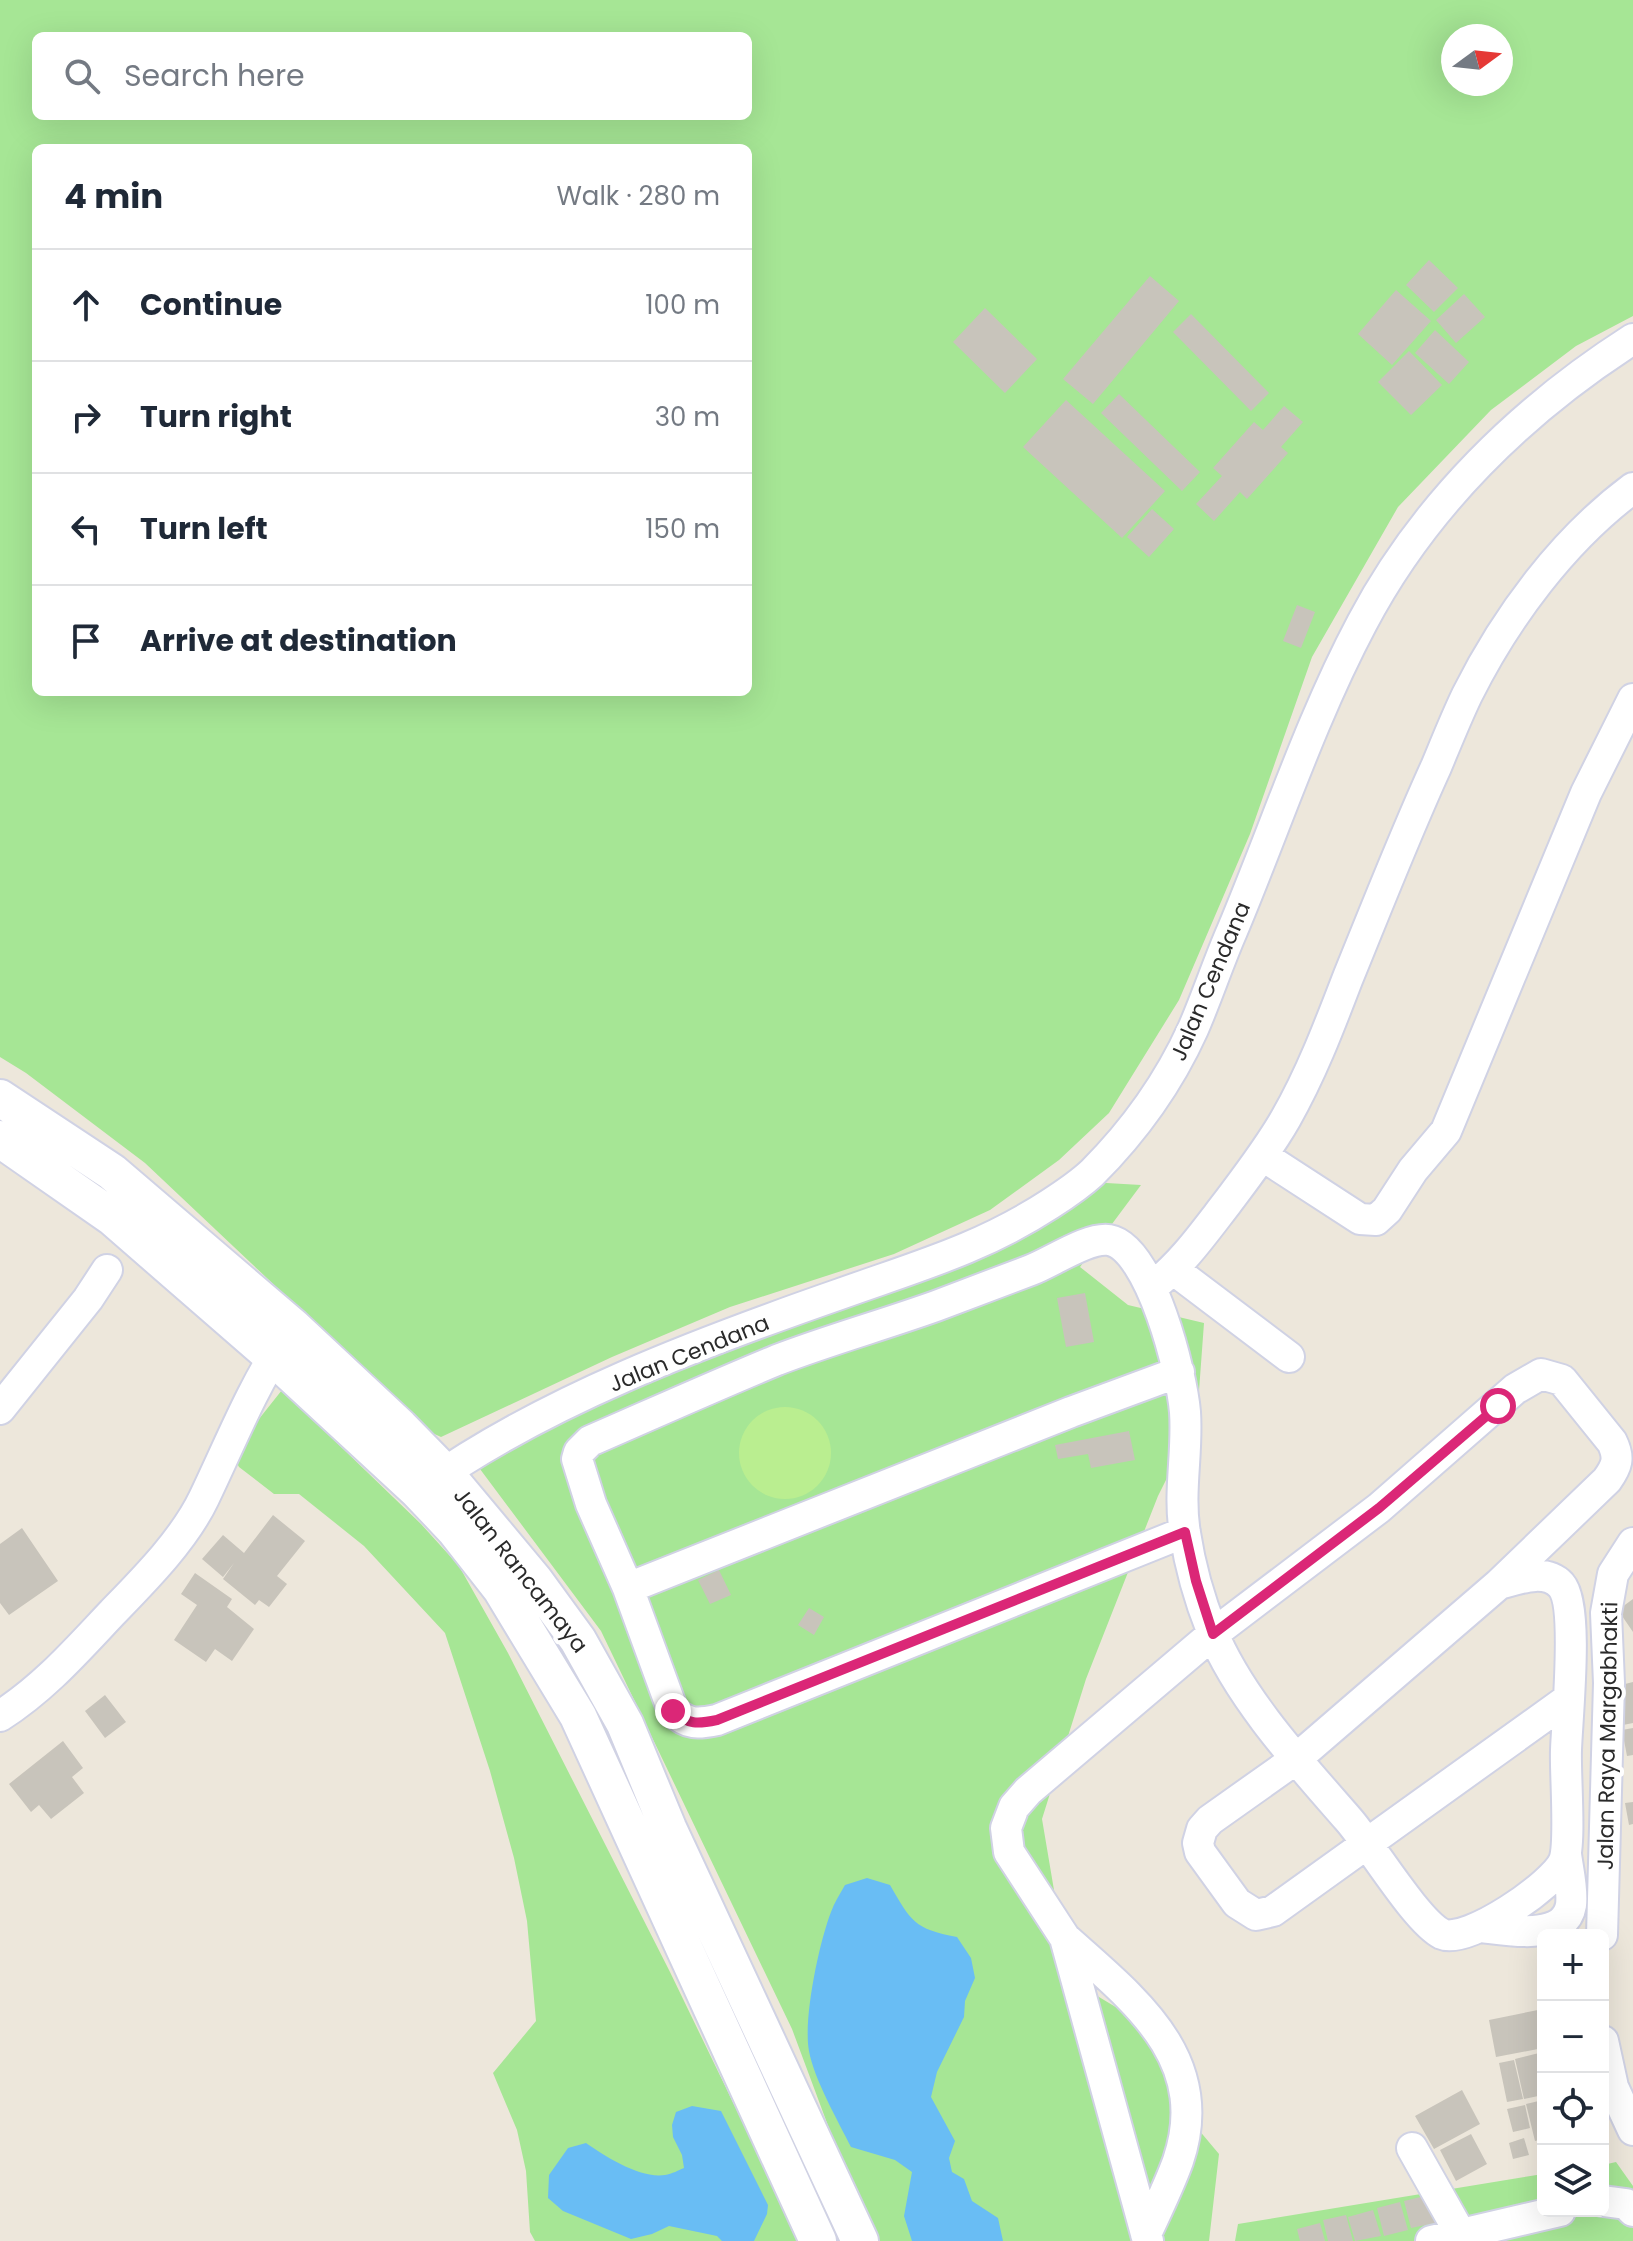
<!DOCTYPE html>
<meta charset="utf-8">
<style>
:root{--surface:#fff;--page:#f6f6f7;--text:#1f2937;--muted:#747a83;--line:#e0e1e3}
body{margin:0;font-family:Poppins,sans-serif;background:var(--page);color:var(--text)}
.controls{position:absolute;right:24px;bottom:24px;display:grid;overflow:hidden;border-radius:12px;box-shadow:0 8px 32px #0002}
.controls button{width:72px;height:72px;display:grid;place-items:center;padding:0;border:0;border-bottom:2px solid var(--line);background:var(--surface);color:var(--text);font:40px sans-serif}
.compass{position:absolute;left:1441px;top:24px;width:72px;height:72px;border-radius:50%;background:var(--surface);box-shadow:0 8px 32px #0002;rotate:75deg}
.stop{position:absolute;width:24px;height:24px;margin:-18px;border:6px solid #db2777;border-radius:50%;background:#fff}
.stop.end{background:#db2777;border-color:#fff;box-shadow:0 2px 8px #0008}
.list{margin:0;padding:0;list-style:none}
h2{display:flex;justify-content:space-between;align-items:center;height:104px;margin:0;padding:0 32px;font-size:34px}
h2 small{font-size:26px;font-weight:400;color:var(--muted)}
.list li{display:grid;grid-template-columns:52px 1fr auto;gap:24px;align-items:center;box-sizing:border-box;height:112px;padding:0 32px;border-top:2px solid var(--line)}
.list b{display:block;font-size:30px;white-space:nowrap}
.list em{font-size:26px;font-style:normal;color:var(--muted)}
.icon{flex:none;width:44px;height:44px;fill:none;stroke:currentColor;stroke-width:2;stroke-linecap:round;stroke-linejoin:round}
.map{position:relative;flex:none;width:1633px;height:2241px;overflow:hidden}
.search{position:absolute;background:var(--surface);box-shadow:0 8px 32px #0002;left:32px;top:32px;width:720px;height:88px;display:flex;align-items:center;gap:20px;box-sizing:border-box;padding:0 28px;border-radius:12px;color:var(--muted);font-size:30px}
.panel{position:absolute;background:var(--surface);box-shadow:0 8px 32px #0002;left:32px;top:144px;width:720px;height:552px;border-radius:12px}
.map>svg:first-child{display:block}
</style>
<div class="map">
<svg width="1633" height="2241" viewBox="0 0 1633 2241">
<rect width="100%" height="100%" fill="#ede7db"/>
<path fill="#a6e695" fill-rule="evenodd" d="M0,0H1633V316L1576,346L1491,410L1398,507L1312,657L1250,834L1179,1000L1109,1113L1059,1160L990,1210L894,1254L730,1307L612,1357L441,1437L430,1432L145,1163L26,1073L0,1057ZM36,36H748V116H36ZM1453,36H1501V84H1453ZM36,148H748V692H36Z
M1089,1182L1141,1185L1080,1267L1128,1305L1204,1323L1197,1418L1158,1496L1086,1679L1042,1819L1069,1979L1189,2051L1182,2110L1219,2154L1209,2241H871L792,2029L601,1631L477,1465L727,1339Z
M282,1390L421,1524L459,1566L508,1653L670,1972L800,2241H535L530,2232L526,2171L517,2130L493,2073L536,2021L527,1921L514,1858L490,1771L445,1633L364,1546L299,1494H274L239,1467L232,1453Z
M1616,2162L1633,2186V2241H1235L1238,2224L1543,2174V2211H1603V2165Z"/>
<path fill="#baee90" d="M739 1453a46 46 0 1 1 92 0a46 46 0 1 1-92 0Z"/>
<path fill="#69bdf4" d="M867,1878L890,1885C911,1921 914,1929 957,1937L971,1958L975,1978L965,2001L964,2017L937,2072L931,2097L955,2141L949,2158L952,2172L964,2179L972,2201L998,2218L1003,2241H912L904,2216L912,2172L895,2160L851,2147C838,2121 814,2079 809,2051C803,2019 819,1943 831,1912C834,1903 840,1894 845,1885Z
M692,2106L721,2111L768,2205L767,2214L754,2241H722L717,2236L669,2226L652,2234L631,2239L563,2211L548,2198L549,2175L568,2148L586,2143C606,2157 641,2179 665,2175C672,2174 679,2170 684,2168L682,2155L673,2137L672,2125L676,2112Z"/>
<path fill="#c8c4bb" d="M1429,260L1458,288L1434,312L1406,285Z
M1150,276L1179,301L1093,404L1063,379Z
M1396,290L1431,321L1392,365L1358,334Z
M1464,294L1485,317L1456,343L1436,320Z
M985,308L1037,359L1005,393L953,342Z
M1191,314L1269,393L1251,411L1173,332Z
M1435,330L1469,362L1449,384L1415,353Z
M1409,351L1442,385L1411,415L1378,382Z
M1119,394L1200,472L1182,491L1101,413Z
M1066,400L1165,491L1122,538L1023,447Z
M1284,406L1303,422L1281,447L1288,453L1247,499L1240,492L1214,521L1196,504L1222,476L1213,468L1254,422L1263,430Z
M1152,509L1174,529L1149,557L1127,537Z
M1297,605L1315,612L1301,648L1283,641Z
M1085,1293L1094,1342L1066,1347L1057,1298Z
M1129,1431L1135,1460L1091,1468L1088,1454L1058,1459L1055,1445Z
M273,1515L305,1541L277,1576L287,1584L269,1607L259,1600L255,1605L223,1579L234,1563L223,1577L202,1559L223,1535L244,1553Z
M22,1528L58,1581L9,1615L0,1603V1544Z
M719,1570L731,1595L710,1604L698,1580Z
M195,1573L232,1599L227,1607L254,1629L232,1661L215,1649L206,1662L174,1640L197,1605L181,1594Z
M1633,1599V1632L1618,1610Z
M809,1608L824,1617L814,1635L798,1625Z
M1633,1682V1723L1623,1725L1617,1700L1625,1698L1621,1685Z
M105,1695L126,1722L105,1738L85,1711Z
M1633,1728V1755L1627,1756L1622,1730Z
M63,1741L83,1768L72,1777L84,1793L51,1819L39,1805L31,1812L9,1784Z
M1633,1802V1824L1629,1825L1625,1803Z
M1543,2009V2048L1496,2057L1489,2020Z
M1543,2052V2095L1524,2099L1515,2059Z
M1514,2060L1523,2099L1507,2102L1499,2063Z
M1462,2090L1480,2124L1434,2149L1415,2116Z
M1543,2100V2139L1535,2141L1526,2104Z
M1525,2105L1530,2128L1513,2132L1507,2109Z
M1471,2134L1487,2164L1456,2181L1440,2150Z
M1524,2138L1529,2155L1513,2159L1509,2143Z
M1433,2194L1440,2222L1411,2228L1404,2201Z
M1400,2202L1408,2230L1384,2236L1377,2208Z
M1373,2210L1381,2236L1355,2241L1348,2217Z
M1346,2215L1353,2241H1328L1323,2220Z
M1320,2223L1325,2241H1300L1297,2229Z"/>
<g fill="none" stroke-linecap="round" stroke-linejoin="round">
<defs>
<path id="minor" d="M1263,1156L1360,1219L1376,1220L1387,1210L1413,1170L1446,1131L1586,793L1633,699
M1174,1270L1289,1357
M1151,1288C1182,1264 1203,1234 1227,1203C1248,1175 1269,1148 1286,1118C1311,1074 1329,1027 1347,980C1376,909 1404,837 1436,767C1446,743 1456,718 1467,695C1506,617 1563,540 1633,488
M0,1409L88,1299L107,1270
M425,1486C544,1401 702,1342 840,1294C915,1267 981,1249 1050,1204C1064,1195 1079,1185 1092,1173C1133,1132 1169,1082 1193,1029C1207,997 1218,963 1232,931C1275,829 1310,721 1362,623C1424,505 1522,410 1633,339
M1185,1532L717,1720C698,1724 688,1725 673,1711L628,1588L591,1504L577,1459L579,1452L590,1441C652,1414 714,1386 777,1360C829,1340 883,1325 936,1306C968,1294 1000,1282 1031,1270C1052,1262 1088,1237 1109,1240C1151,1247 1182,1375 1185,1412C1188,1452 1178,1493 1185,1533C1190,1566 1200,1601 1212,1631C1239,1698 1301,1765 1348,1819C1371,1845 1416,1921 1442,1934C1467,1945 1555,1884 1564,1861C1571,1843 1565,1774 1566,1750C1567,1718 1579,1605 1561,1585C1545,1568 1518,1579 1499,1584
M628,1588L1071,1412L1179,1372
M0,1716C44,1688 77,1650 112,1613C144,1580 184,1540 204,1498C230,1444 251,1390 284,1340
M1482,1927C1507,1930 1565,1942 1571,1905C1573,1889 1568,1870 1566,1854
M1602,1935L1609,1683L1606,1613L1613,1574L1633,1543
M1065,1938C1133,1999 1213,2058 1178,2161C1169,2186 1157,2210 1146,2234
M1603,2041L1613,2087L1633,2130
M1412,2148L1460,2233
M1603,2201L1626,2204L1633,2211
M1148,2241L1065,1938L1009,1852L1006,1828L1014,1807L1028,1791L1213,1634L1379,1508L1515,1389L1541,1374L1562,1380L1612,1442C1620,1458 1617,1466 1607,1480L1499,1584L1296,1759L1210,1820L1202,1829L1198,1843L1200,1852L1237,1903L1256,1915L1273,1911L1567,1700
M1431,2241L1560,2211"/>
<path id="tertiary" d="M0,1098L112,1172L293,1327L400,1427L444,1472L535,1581L578,1640L625,1724L668,1828L860,2241
M0,1139L112,1217L273,1357L418,1491L454,1529L501,1589L578,1716L818,2241"/>
</defs>
<use href="#minor" stroke="#d0d2e4" stroke-width="34"/>
<use href="#tertiary" stroke="#d0d2e4" stroke-width="40"/>
<use href="#minor" stroke="#fff" stroke-width="30"/>
<use href="#tertiary" stroke="#fff" stroke-width="36"/>
</g>
<g fill="none" stroke-linecap="round" stroke-linejoin="round">
<path stroke="#db2777" stroke-width="10" d="M673,1711C688,1725 698,1724 717,1720L1185,1532L1196,1581L1213,1634L1379,1508L1498,1406"/>
</g>
<g text-anchor="middle" stroke-width="8" stroke-linejoin="round" paint-order="stroke">
<g font-size="22" fill="#2a2a2a" stroke="#fff">
<text transform="translate(1210 981) rotate(-67)" y="8">Jalan Cendana</text>
<text transform="translate(689 1353) rotate(-22)" y="8">Jalan Cendana</text>
<text transform="translate(521 1570) rotate(52)" y="8">Jalan Rancamaya</text>
<text transform="translate(1607 1736) rotate(-89)" y="8">Jalan Raya Margabhakti</text>
</g>
</g>
</svg>
<div class="controls">
<button>+</button>
<button>−</button>
<button><svg class="icon" aria-label="locate" viewBox="0 0 24 24"><circle cx="12" cy="12" r="6"/><path d="M12 2v4M12 18v4M2 12h4M18 12h4"/></svg></button>
<button><svg class="icon" aria-label="layers" viewBox="0 0 24 24"><path d="M12 4l9 5-9 5-9-5zM3 14l9 5 9-5"/></svg></button>
</div>
<svg class="compass" viewBox="-18 -18 36 36"><path d="M0-13l5 13h-10z" fill="#e53935"/><path d="M0 13l5-13h-10z" fill="#747a83"/></svg>
<div class="stop" style="left:1498px;top:1406px"></div>
<div class="stop end" style="left:673px;top:1711px"></div>
<div class="search"><svg class="icon" aria-label="search" viewBox="0 0 24 24"><circle cx="10" cy="10" r="6"/><path d="M15 15l6 6"/></svg>Search here</div>
<section class="panel">
<h2>4 min<small>Walk · 280 m</small></h2>
<ul class="list">
<li><svg class="icon" aria-label="ahead" viewBox="0 0 24 24"><path d="M12 20V5M6 11l6-6 6 6"/></svg><div><b>Continue</b></div><em>100 m</em></li>
<li><svg class="icon" aria-label="right" viewBox="0 0 24 24"><path d="M7 20v-9h11M14 6l5 5-5 5"/></svg><div><b>Turn right</b></div><em>30 m</em></li>
<li><svg class="icon" aria-label="left" viewBox="0 0 24 24"><path d="M17 20v-9H6M10 6l-5 5 5 5"/></svg><div><b>Turn left</b></div><em>150 m</em></li>
<li><svg class="icon" aria-label="arrive" viewBox="0 0 24 24"><path d="M6 21V4h12l-3 4 3 4H6"/></svg><div><b>Arrive at destination</b></div></li>
</ul>
</section>
</div>
